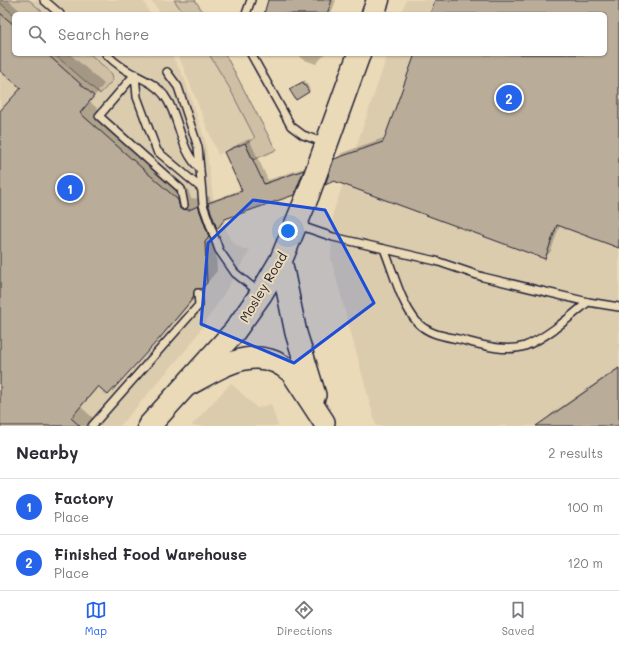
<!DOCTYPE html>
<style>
:root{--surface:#fff;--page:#f2f2f3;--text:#2b2b33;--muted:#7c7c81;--line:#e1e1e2;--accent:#2563eb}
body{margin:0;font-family:Mali,sans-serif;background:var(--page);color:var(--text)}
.you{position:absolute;left:288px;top:231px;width:14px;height:14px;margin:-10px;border:3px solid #fff;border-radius:50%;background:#1a73e8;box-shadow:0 0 0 6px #1a73e833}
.badge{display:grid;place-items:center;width:26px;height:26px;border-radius:50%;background:var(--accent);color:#fff;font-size:13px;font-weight:700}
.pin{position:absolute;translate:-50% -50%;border:2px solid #fff;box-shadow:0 1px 4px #0006}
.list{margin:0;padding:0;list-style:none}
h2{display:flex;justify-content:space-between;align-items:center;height:52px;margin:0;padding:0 16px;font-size:17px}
h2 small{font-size:13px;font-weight:400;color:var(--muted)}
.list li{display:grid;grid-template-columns:26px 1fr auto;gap:12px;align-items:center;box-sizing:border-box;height:56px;padding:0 16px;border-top:1px solid var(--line)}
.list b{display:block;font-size:15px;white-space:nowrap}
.list p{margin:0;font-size:13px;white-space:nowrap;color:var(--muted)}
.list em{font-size:13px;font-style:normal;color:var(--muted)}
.icon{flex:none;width:22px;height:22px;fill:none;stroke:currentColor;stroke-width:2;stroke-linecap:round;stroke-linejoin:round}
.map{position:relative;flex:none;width:619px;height:426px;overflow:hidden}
.search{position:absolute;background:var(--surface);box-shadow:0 1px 3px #0004;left:12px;right:12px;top:12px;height:44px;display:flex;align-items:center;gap:10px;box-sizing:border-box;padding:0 14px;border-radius:6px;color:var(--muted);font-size:15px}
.sheet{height:164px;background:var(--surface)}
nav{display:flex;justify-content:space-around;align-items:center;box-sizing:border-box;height:56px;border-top:1px solid var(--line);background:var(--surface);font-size:11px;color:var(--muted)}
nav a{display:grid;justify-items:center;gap:2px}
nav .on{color:var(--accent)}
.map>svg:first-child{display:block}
</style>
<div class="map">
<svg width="619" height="426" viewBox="0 0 619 426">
<rect width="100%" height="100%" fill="#ebdab7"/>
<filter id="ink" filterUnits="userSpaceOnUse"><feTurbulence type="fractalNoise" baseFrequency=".025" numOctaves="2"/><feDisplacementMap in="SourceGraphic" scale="8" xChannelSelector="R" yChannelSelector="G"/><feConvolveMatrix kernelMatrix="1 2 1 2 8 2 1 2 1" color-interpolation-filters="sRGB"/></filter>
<g filter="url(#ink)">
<path fill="#dcccae" d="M0,0H143L150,14H14V54H171L184,77L205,140L213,197L230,239L236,245L243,249L250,250L222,297L191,344L120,426H0Z
M151,0H174L184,14H161Z
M406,0H619V426H376L331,259L333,213L388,54H605V14H401Z
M178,54H209L229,87L255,138L218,155Z
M231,383L257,408L271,404L278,426H191Z"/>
<path fill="#cebfa5" stroke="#787070" d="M0,0H29L45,14L14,15L0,3Z
M174,0H195L204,14H184Z
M54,54H90L112,74L113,80L100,94Z
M209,54H225L276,150L253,160L245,143L255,138L229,87Z"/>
<path fill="#0003" d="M0,0H8L24,14H14V54H70L104,84L90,102L188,189L191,198L200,199L209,196L211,201L242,189L226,152L230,148L249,139L268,180L307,167L298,190L294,194L225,218L215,230L217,271L170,327L118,383L99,386L81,407L102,426H0V113L22,88L0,70Z
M270,0H336L331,14H265Z
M436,0H619V247L560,225L551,251L545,258L335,160L342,153L386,137L416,54H605V14H431Z
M299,54H325L316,64L302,59Z
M305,80L310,90L308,92L293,87Z
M619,367V426H548L545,421L551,414Z"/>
<path fill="#b9ac98" stroke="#22223b" d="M268,0H332L327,14H264Z
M435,0H619V248L557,225L545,259L334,181L325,185L334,159L383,142L415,54H605V14H430Z
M0,13L14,25V54H47L94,96L80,113L178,200L180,209L189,210L198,206L209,237L205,242L207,283L201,289H195L193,298L190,302L159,339L108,395L98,386L71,418L80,426H0V111L21,88L0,71Z
M303,82L309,92L296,100L289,89Z
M245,143L264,184L304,170L294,195L225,219L217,229L208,203L242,191L224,152Z
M619,368V426H536Z"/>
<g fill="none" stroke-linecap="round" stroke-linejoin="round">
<defs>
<path id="service" d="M44,0L60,14
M246,14L251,0
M106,54C111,59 117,64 123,68C136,77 153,81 164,95C181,118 178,148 200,169
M251,54L291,126L303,135L325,143
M167,72L178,87L198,147L203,205L219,250L235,273L260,293
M135,74L99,116L181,189L184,205
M135,74L137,97L157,151L201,188
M298,225L333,237L436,261L483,277L588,302L619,307
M384,249C394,273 400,302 417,322C428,334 443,336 458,339C478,344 505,353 525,346C546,338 570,317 588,302
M92,426L199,305L198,293"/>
<path id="secondary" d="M281,260L296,333L315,395
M188,385C222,367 257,341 292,373L324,422"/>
<path id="primary" d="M373,14L378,0
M149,426L234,332L261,294L281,260L308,195L359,54"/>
</defs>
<use href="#service" stroke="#22223b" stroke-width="10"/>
<use href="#secondary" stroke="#22223b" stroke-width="24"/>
<use href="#primary" stroke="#22223b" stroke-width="25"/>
<use href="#service" stroke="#ebdab7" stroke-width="7"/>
<use href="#secondary" stroke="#ebdab7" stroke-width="21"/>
<use href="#primary" stroke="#ebdab7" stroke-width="22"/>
</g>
</g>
<path fill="#1d4ed8" fill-opacity="0.2" stroke="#1d4ed8" stroke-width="3" stroke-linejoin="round" d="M253,200L325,210L374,303L294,363L201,324L208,243Z"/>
<g text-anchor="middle" stroke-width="4" stroke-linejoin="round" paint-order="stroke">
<g font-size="13" fill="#22223b" stroke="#ebdab7">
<text transform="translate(263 287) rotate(-59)" y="5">Mosley Road</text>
</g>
</g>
</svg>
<div class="you"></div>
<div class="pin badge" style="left:70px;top:188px">1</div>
<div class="pin badge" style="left:509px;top:98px">2</div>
<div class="search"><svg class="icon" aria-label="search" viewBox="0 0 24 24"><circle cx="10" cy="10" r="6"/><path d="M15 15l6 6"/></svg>Search here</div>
</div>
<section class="sheet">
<h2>Nearby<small>2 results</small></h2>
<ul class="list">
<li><span class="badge">1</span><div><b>Factory</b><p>Place</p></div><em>100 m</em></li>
<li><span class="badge">2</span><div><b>Finished Food Warehouse</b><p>Place</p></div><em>120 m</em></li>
</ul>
</section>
<nav>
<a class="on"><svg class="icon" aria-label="map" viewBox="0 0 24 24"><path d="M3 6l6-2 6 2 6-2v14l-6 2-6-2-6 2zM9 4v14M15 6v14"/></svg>Map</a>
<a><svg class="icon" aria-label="directions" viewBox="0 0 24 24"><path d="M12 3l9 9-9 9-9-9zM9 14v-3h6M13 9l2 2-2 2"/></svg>Directions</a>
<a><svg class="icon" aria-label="saved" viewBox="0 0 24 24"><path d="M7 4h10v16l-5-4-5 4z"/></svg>Saved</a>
</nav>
